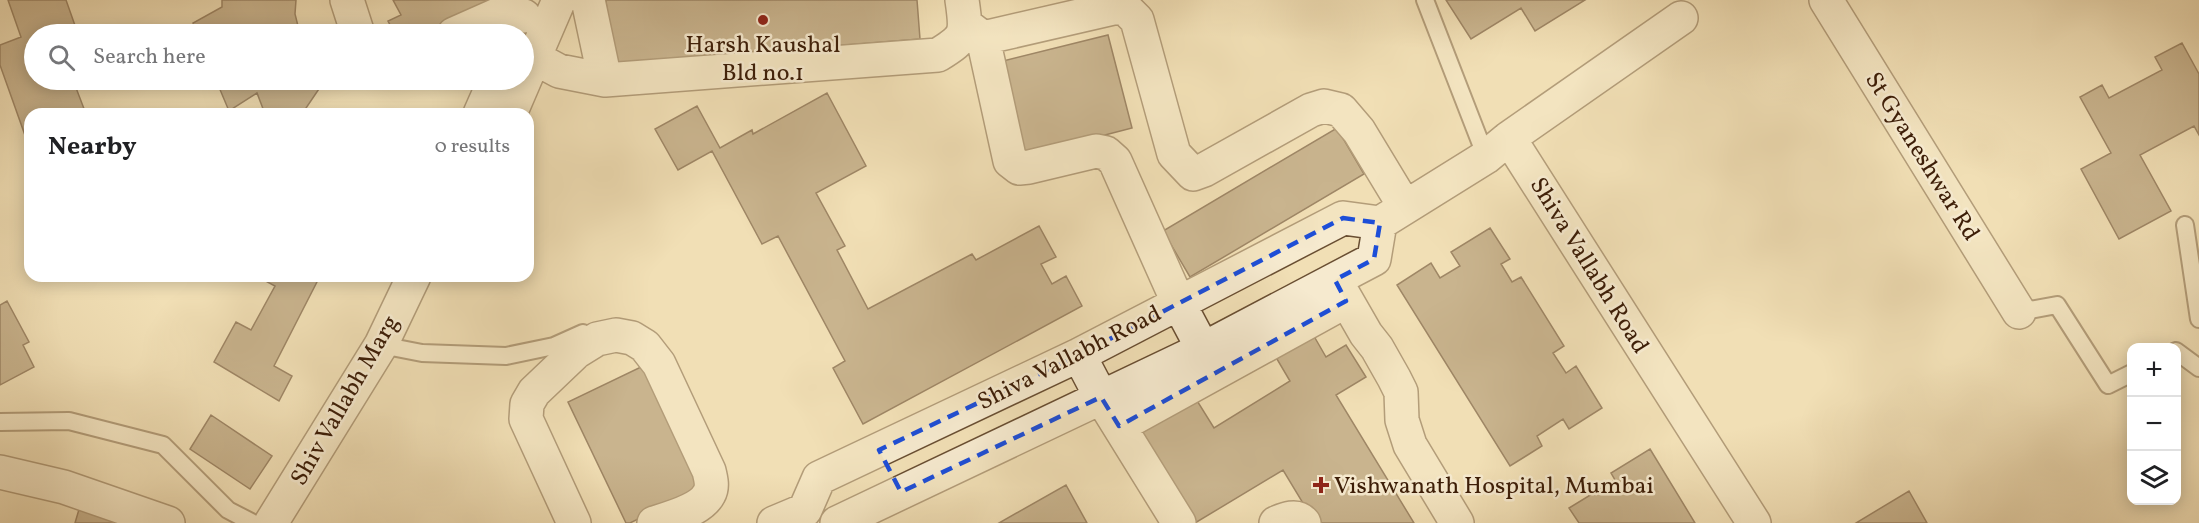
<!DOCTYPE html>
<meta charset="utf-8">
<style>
:root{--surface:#fff;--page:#f2f2f2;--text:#202124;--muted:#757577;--line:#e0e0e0}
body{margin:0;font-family:Vollkorn,serif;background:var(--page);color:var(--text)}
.controls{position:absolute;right:18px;bottom:18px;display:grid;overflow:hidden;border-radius:12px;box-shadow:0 3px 15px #0003}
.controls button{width:54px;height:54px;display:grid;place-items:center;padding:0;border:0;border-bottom:2px solid var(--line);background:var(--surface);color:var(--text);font:30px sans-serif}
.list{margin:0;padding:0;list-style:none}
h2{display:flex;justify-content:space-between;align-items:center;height:78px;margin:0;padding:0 24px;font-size:26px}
h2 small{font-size:20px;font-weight:400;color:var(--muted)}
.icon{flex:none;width:33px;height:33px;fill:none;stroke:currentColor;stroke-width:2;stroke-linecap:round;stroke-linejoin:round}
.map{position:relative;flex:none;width:2199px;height:523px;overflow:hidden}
.search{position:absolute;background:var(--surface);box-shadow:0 3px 15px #0003;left:24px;top:24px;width:510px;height:66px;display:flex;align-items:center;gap:15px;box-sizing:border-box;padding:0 21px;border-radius:33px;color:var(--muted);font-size:22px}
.panel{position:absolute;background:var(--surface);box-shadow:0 3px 15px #0003;left:24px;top:108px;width:510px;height:174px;border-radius:18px}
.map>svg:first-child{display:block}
</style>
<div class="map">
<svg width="2199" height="523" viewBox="0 0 2199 523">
<rect width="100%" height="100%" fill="#f1dfb5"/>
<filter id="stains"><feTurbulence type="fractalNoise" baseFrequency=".00333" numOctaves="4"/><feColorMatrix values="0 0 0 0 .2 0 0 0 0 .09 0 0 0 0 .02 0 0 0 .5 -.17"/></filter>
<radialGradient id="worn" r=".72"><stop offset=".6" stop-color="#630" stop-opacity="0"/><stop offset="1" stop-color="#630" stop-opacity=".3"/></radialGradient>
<path fill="#9a8261" stroke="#3c1d07" stroke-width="1.5" d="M8,0H66L78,34H34V80H73L86,114H30V137L26,138L0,65V45L21,37Z
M222,0H296L295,14L300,34H198L193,23L222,7Z
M393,0H492L493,2L426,34H395L388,21L401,15Z
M606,0H917L920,39L611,64Z
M1446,0H1585L1535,31L1521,8L1471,39Z
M1108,35L1132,128L1020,157L995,63Z
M2182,43L2199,74V135L2194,126L2140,155L2171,211L2119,239L2081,169L2111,153L2080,97L2102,85L2109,98L2162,70L2155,57Z
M216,80H325L302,114H265L257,93L229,111Z
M827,93L866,166L816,193L845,246L837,250L868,309L972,254L976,260L1039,226L1056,257L1041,264L1052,284L1066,276L1082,306L863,424L833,368L845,361L778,236L762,244L712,151L678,170L655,129L697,106L720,148L752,130L753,134Z
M1337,128L1364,174L1190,277L1163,231Z
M1490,228L1510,259L1501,264L1512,282L1521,277L1564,346L1553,353L1566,373L1576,366L1602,408L1569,429L1563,419L1537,436L1542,446L1510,466L1397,285L1431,263L1440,278L1460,266L1451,252Z
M261,276H320L274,366L292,376L279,401L214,362L236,322L251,330L275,286L260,278Z
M7,301L29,342L23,345L34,367L0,385V305Z
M1311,331L1326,357L1346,345L1366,377L1336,395L1414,523H1315L1283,470L1195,523L1140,433L1196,399L1214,428L1290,381L1274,354Z
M643,366L702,488L630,523H626L568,402Z
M211,415L272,456L250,489L190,449Z
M1650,449L1695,523H1579L1569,508L1615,480L1611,473Z
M1066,485L1087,523H999Z
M1909,491L1927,523H1856Z
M80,506L139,523H75Z"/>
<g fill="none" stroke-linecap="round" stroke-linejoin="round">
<defs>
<path id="lane" d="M1425,0L1486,157
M2185,225L2199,319
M2019,312L2057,305L2108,385L2132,373
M381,345L422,353L506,356L554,346L583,333
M2176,351L2199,368
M0,422L69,421L163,445L228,510L253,523"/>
<path id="street" d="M347,0L358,34
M588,0L605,80
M1826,0L2019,312
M966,25L983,38L1010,161L1019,168L1029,167L1096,151L1106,153L1115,161L1178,302L1203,349
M454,34L497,15L524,16
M983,38L1118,7L1127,10L1137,20L1174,154L1193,174L1204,170L1311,110L1324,106L1341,110L1359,131L1405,207
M535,58L559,71L605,80L938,55C967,37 967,34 962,0
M480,114L495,80
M510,114L559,0
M1509,138L1754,523
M1335,280L1366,334L1377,348L1394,378L1401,392L1402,420L1410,445L1457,523
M1079,355L1101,397L1179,523
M1119,426L1346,301
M0,472L64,487L168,523
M805,510L819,478L1079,355L1343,218L1380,223L1486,157L1509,138L1681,18
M271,523L381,345L414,276
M574,523L526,419L527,404L534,392L576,352L597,339L616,335L632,338L645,346L659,364L709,471C711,479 713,487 709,494C701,510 670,518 654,523
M774,523L805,510
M837,523L1203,349L1374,259L1380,223
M1276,523C1285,519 1297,514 1304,523"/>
</defs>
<use href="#lane" stroke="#694e32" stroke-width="20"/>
<use href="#street" stroke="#694e32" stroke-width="36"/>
<use href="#lane" stroke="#f6eacf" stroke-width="16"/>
<use href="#street" stroke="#f6eacf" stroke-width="33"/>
</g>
<path d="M0 0H2199V523H0ZM1343,218L1380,223L1374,259L1335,280L1346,301L1119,426L1101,397L901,492L879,450L1079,355Z" fill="#f1dfb5" fill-opacity=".55" fill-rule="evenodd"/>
<path fill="none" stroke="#1d4ed8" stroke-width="4.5" stroke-dasharray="12 8" stroke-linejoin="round" d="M1343,218L1380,223L1374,259L1335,280L1346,301L1119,426L1101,397L901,492L879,450L1079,355Z"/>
<g fill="#8f2418" stroke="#f6eacf" stroke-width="2">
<circle cx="763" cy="20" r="6"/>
<path d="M1318 476h6v6h6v6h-6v6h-6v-6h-6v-6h6z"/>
</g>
<g text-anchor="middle" stroke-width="5" stroke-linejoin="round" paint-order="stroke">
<g font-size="24" fill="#3c1d07" stroke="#f6eacf">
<text x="763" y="52">Harsh Kaushal<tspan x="763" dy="28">Bld no.1</tspan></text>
<text x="1334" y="493" text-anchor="start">Vishwanath Hospital, Mumbai</text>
</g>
<g font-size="24" fill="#3c1d07" stroke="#f6eacf">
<text transform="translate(1923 156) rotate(58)" y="8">St Gyaneshwar Rd</text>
<text transform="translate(1590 265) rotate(58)" y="8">Shiva Vallabh Road</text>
<text transform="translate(1069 357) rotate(-27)" y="8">Shiva Vallabh Road</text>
<text transform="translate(344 400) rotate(-60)" y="8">Shiv Vallabh Marg</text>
</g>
</g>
<rect width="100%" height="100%" filter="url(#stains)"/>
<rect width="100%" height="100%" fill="url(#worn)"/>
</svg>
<div class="controls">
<button>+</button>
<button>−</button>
<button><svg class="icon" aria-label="layers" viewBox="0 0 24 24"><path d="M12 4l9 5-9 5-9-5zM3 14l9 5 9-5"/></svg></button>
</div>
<div class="search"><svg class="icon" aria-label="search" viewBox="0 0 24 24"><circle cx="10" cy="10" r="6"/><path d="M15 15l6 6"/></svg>Search here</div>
<section class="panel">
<h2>Nearby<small>0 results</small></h2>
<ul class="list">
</ul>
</section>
</div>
